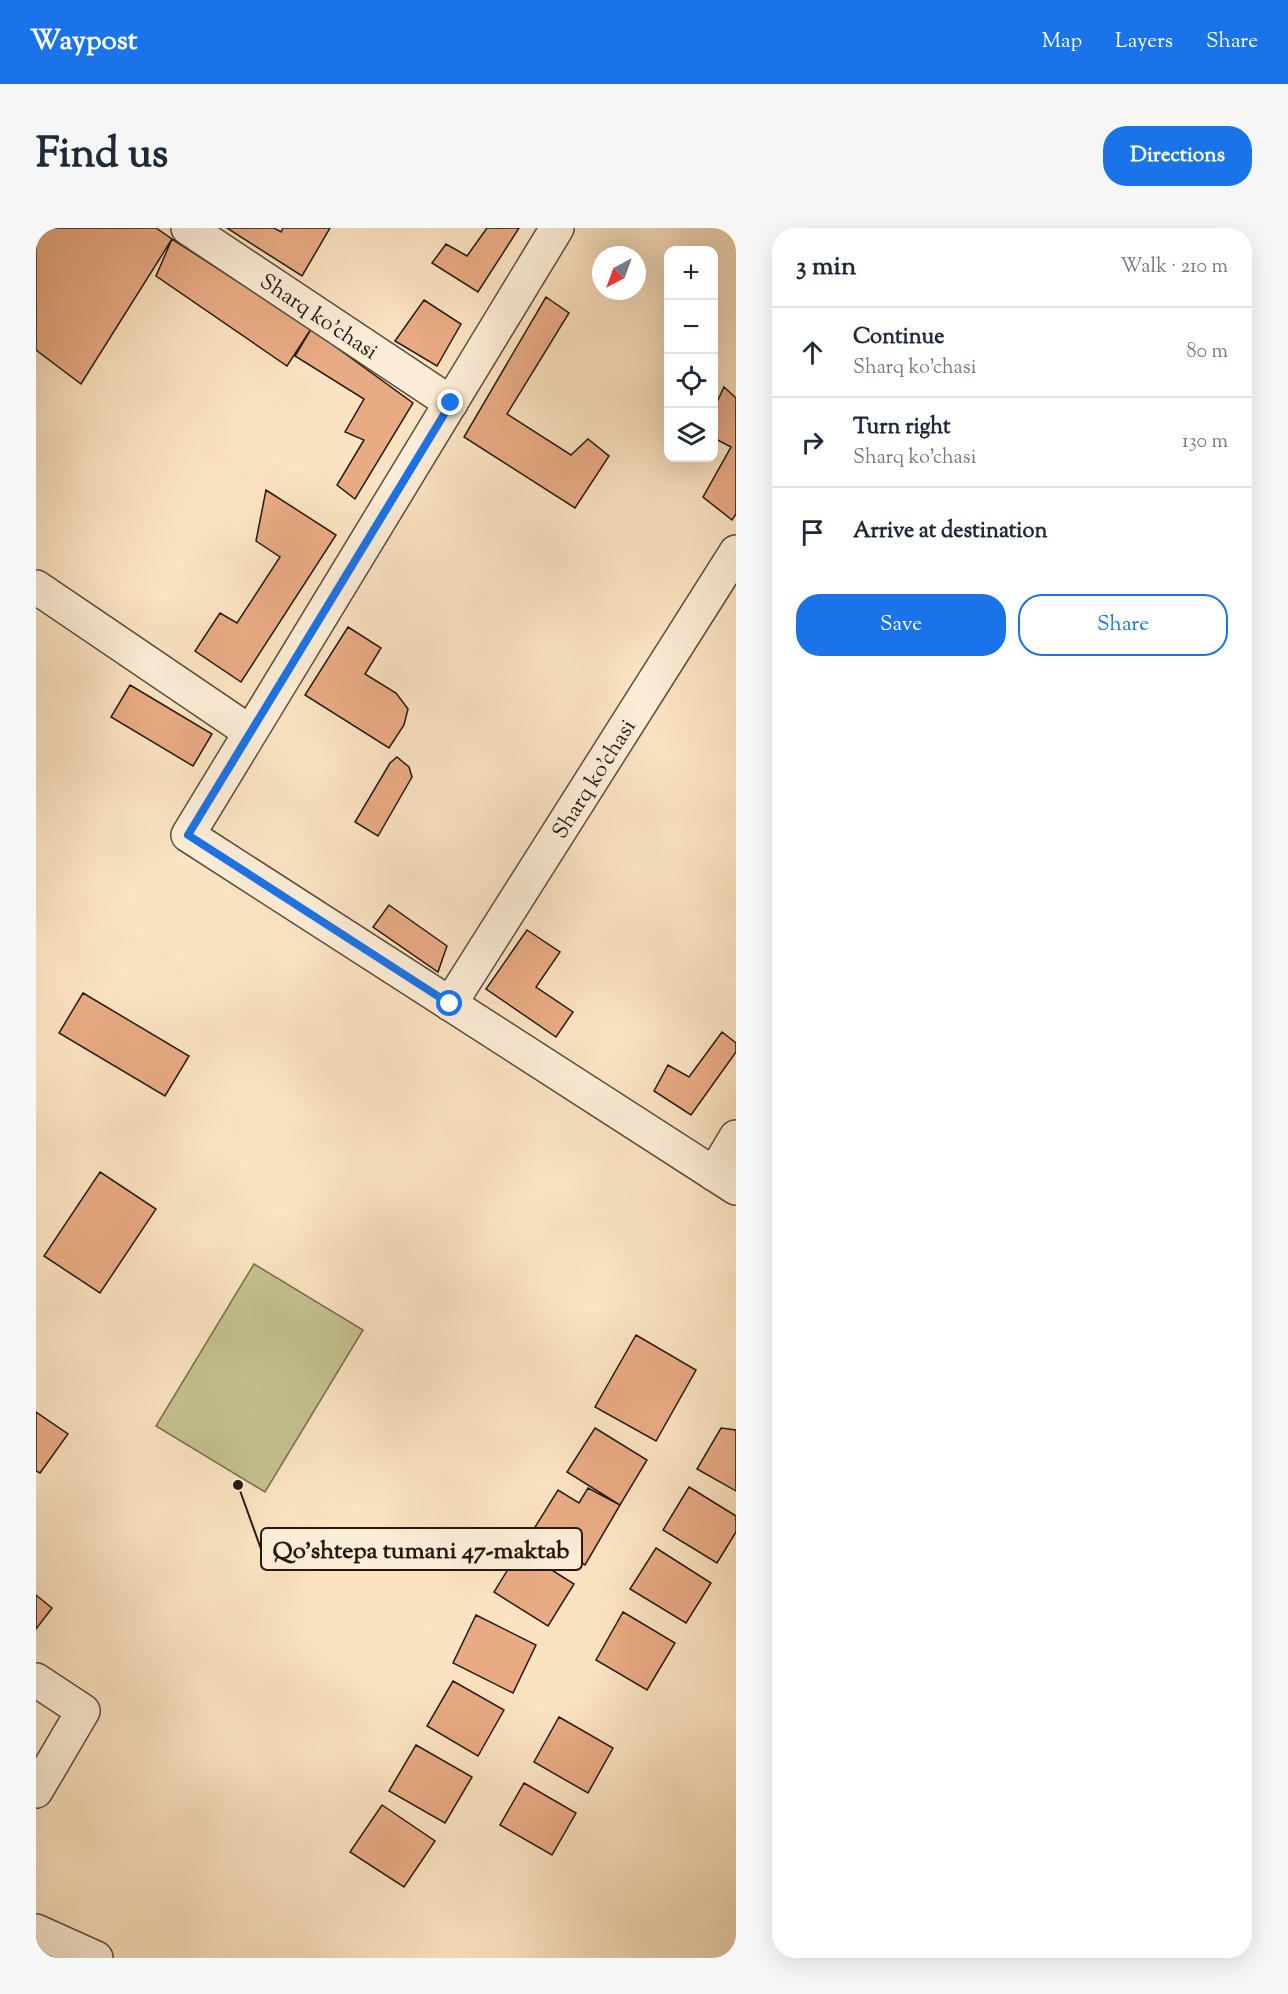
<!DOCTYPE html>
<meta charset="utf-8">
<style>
:root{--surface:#fff;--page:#f6f6f7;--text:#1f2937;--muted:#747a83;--line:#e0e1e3;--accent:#1a73e8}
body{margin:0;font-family:"Sorts Mill Goudy",serif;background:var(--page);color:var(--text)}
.controls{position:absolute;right:18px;top:18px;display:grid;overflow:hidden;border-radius:12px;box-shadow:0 6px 24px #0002}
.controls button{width:54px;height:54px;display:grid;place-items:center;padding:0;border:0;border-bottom:2px solid var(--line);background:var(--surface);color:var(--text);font:30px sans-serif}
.compass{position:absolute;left:556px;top:18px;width:54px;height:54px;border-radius:50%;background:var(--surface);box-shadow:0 6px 24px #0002;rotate:221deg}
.stop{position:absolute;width:18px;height:18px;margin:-14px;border:4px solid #1a73e8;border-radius:50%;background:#fff}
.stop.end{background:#1a73e8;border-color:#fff;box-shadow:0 2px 6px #0008}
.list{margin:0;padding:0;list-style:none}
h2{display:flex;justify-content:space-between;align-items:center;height:78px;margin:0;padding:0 24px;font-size:26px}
h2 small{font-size:20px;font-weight:400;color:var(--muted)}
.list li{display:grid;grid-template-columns:39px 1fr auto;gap:18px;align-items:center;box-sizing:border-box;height:90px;padding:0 24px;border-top:2px solid var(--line)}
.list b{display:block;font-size:22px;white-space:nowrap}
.list p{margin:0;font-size:20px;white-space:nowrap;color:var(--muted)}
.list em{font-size:20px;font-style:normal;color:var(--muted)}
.actions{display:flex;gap:12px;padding:18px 24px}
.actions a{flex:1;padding:14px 0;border:2px solid var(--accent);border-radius:24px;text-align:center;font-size:21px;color:var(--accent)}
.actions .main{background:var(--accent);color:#fff}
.icon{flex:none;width:33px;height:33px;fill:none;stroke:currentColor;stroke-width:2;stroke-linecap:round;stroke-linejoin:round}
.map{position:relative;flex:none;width:700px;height:1730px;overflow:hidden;border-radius:24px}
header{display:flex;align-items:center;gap:36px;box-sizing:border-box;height:84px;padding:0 30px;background:var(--accent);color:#fff}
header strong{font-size:28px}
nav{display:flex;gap:33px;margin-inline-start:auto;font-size:21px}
.intro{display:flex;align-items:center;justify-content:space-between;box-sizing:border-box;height:144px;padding:0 36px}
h1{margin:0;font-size:42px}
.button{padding:15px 27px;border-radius:24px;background:var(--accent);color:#fff;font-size:21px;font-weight:700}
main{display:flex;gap:36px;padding:0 36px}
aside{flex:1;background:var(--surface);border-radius:24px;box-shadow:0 6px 24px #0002}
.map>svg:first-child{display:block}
</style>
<header>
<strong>Waypost</strong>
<nav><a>Map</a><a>Layers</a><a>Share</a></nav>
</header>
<div class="intro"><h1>Find us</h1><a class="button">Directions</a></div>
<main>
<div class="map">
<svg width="700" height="1730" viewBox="0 0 700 1730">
<rect width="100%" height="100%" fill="#fbe3c1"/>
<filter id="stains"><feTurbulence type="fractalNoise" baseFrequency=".00333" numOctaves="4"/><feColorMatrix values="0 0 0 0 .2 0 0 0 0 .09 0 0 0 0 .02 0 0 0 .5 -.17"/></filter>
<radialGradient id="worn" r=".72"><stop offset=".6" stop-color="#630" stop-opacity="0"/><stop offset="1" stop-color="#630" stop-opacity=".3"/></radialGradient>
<path fill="#c4c28f" stroke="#746e51" stroke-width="1.5" d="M218,1036L327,1102L229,1264L120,1198Z"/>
<path fill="#e9ab84" stroke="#241913" stroke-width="1.5" d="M0,0H120L136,11L45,156L0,122Z
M191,0H238L245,4L247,0H294L266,48Z
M451,0H483L442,64L396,35L410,16L431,28Z
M136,11L275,101L251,138L120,48Z
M510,69L533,85L471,186L535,227L552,211L573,228L539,280L428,209Z
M388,72L425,96L401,138L359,113Z
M275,101L377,175L319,271L301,257L328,212L309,204L328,171L259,128Z
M688,159L700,170V286L696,292L667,269L695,219L678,210V174H681Z
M230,262L300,307L205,454L159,423L184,385L201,395L244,329L220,313Z
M312,399L345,420L329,446L360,465L372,481L368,497L353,520L269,467Z
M94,457L176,506L157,538L75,489Z
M361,529L373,539L376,549L342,608L319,594L354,535Z
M353,677L411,718L402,744L337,699Z
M491,702L524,724L500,759L537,784L520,809L450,761Z
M47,765L153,828L129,868L23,805Z
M686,804L700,815V824L655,887L618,863L632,837L653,849Z
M64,944L120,981L64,1065L8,1028Z
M600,1107L660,1142L620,1213L559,1179Z
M0,1184L32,1206L4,1245L0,1243Z
M559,1200L611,1232L584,1277L531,1244Z
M685,1200L700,1202V1263L661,1241Z
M653,1259L700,1288V1304L681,1335L627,1302Z
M552,1260L584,1277L549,1337L496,1304L522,1262L543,1275Z
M620,1320L675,1355L650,1395L594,1361Z
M484,1322L538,1356L512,1398L458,1364Z
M0,1367L16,1380L0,1401Z
M587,1384L639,1415L611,1462L560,1432Z
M440,1387L500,1417L477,1465L417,1435Z
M417,1453L468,1482L442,1528L391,1498Z
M523,1489L577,1520L552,1565L498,1534Z
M380,1517L436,1549L409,1595L353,1563Z
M488,1555L540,1585L516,1627L464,1597Z
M346,1577L399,1613L368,1659L314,1624Z"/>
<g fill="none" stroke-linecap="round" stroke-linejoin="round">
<defs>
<g id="minor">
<path id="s1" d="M152,0L415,175"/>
<path d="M521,0L152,607L700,960"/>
<path d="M0,359L214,504"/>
<path id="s2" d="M414,776L700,324"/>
<path d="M678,946L700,909"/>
<path d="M0,1452L47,1483L0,1563"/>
<path d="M0,1703L60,1730"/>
</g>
</defs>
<use href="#minor" stroke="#5a4c3e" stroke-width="36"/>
<use href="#minor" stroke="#fcedd7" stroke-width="33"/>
</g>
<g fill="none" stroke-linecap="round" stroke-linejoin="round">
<path stroke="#1a73e8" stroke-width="8" d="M414,776L152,607L415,175"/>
</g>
<g text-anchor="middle" stroke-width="6" stroke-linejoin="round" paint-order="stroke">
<g font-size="22" fill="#241913" stroke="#fcedd7">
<text dy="8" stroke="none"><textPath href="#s1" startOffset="158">Sharq ko'chasi</textPath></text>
<text dy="8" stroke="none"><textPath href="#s2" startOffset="267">Sharq ko'chasi</textPath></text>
</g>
</g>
<path fill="none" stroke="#241913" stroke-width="2" d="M202 1257L225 1321"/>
<circle fill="#241913" stroke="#fcedd7" stroke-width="2" cx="202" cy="1257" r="6"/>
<rect fill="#fcedd7" stroke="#241913" stroke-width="2" x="225" y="1300" width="321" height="42" rx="6"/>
<g font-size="24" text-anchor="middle" font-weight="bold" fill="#241913">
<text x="385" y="1330">Qo'shtepa tumani 47-maktab</text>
</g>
<rect width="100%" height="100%" filter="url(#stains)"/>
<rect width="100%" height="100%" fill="url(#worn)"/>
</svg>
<div class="controls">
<button>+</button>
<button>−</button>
<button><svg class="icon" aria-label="locate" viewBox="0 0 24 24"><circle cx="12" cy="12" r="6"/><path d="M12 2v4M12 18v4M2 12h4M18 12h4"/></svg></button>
<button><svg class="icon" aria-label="layers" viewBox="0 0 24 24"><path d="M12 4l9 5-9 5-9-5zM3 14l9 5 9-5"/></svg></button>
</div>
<svg class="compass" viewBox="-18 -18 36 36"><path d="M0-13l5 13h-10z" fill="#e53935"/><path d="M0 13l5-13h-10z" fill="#747a83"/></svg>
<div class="stop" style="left:414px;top:776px"></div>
<div class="stop end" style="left:415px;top:175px"></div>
</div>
<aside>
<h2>3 min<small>Walk · 210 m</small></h2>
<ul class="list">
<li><svg class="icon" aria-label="ahead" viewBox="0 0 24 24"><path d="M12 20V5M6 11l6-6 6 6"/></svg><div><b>Continue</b><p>Sharq ko'chasi</p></div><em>80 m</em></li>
<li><svg class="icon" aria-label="right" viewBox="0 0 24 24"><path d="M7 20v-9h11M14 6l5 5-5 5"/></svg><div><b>Turn right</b><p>Sharq ko'chasi</p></div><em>130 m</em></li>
<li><svg class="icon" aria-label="arrive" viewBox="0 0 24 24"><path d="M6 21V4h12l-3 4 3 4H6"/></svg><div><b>Arrive at destination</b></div></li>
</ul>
<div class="actions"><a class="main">Save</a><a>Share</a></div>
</aside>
</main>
